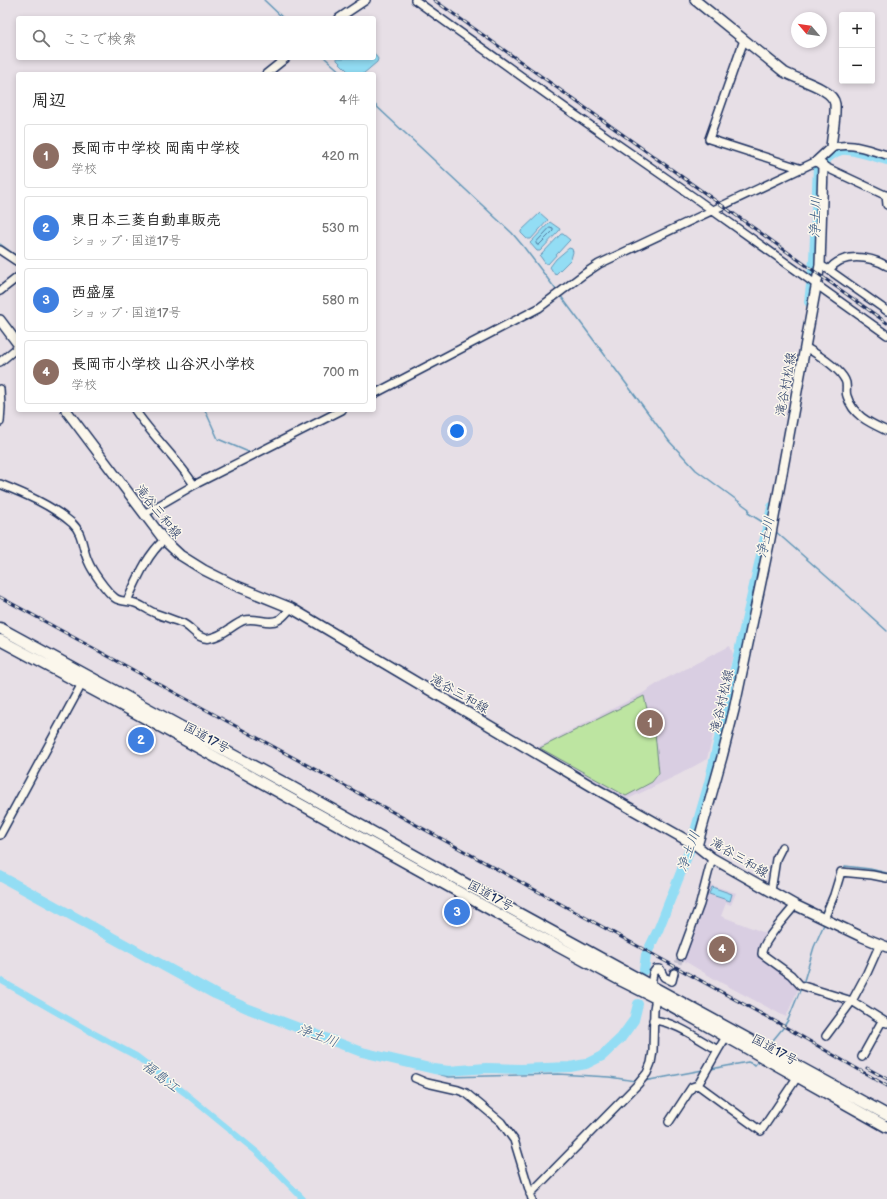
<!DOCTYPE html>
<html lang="ja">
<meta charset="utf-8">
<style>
:root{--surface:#fff;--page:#f2f2f2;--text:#222;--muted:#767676;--line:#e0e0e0;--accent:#1a73e8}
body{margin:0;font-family:"Balsamiq Sans","Klee One",sans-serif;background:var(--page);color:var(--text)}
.controls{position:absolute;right:12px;top:12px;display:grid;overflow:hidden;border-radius:4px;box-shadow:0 2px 6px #0003}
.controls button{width:36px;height:36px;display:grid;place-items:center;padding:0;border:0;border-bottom:1px solid var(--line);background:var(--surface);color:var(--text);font:20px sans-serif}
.compass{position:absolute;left:791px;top:12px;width:36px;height:36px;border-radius:50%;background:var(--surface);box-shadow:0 2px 6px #0003;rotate:299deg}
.you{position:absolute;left:457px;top:431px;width:14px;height:14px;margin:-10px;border:3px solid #fff;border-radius:50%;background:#1a73e8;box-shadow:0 0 0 6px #1a73e833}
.badge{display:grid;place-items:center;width:26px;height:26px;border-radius:50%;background:var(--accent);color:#fff;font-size:13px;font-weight:700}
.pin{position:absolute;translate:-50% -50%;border:2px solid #fff;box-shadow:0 1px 4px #0006}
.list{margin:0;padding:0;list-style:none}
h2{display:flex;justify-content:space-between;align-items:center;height:52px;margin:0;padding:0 16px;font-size:17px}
h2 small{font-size:13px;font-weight:400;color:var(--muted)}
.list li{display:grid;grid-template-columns:26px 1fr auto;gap:12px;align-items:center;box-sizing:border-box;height:64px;margin:0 8px 8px;padding:0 8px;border:1px solid var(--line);border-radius:4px}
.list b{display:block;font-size:15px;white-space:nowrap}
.list p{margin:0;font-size:13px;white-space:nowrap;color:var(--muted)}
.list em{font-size:13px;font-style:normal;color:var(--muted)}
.icon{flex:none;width:22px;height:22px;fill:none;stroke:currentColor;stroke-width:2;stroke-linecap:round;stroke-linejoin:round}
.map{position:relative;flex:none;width:887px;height:1199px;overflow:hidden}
.search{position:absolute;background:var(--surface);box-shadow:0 2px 6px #0003;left:16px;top:16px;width:360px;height:44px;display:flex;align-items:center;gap:10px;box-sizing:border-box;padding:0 14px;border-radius:4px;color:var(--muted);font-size:15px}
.panel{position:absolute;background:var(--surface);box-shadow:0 2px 6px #0003;left:16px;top:72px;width:360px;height:340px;border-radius:4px}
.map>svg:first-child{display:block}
</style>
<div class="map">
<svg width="887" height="1199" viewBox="0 0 887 1199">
<rect width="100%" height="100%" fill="#e7dfe6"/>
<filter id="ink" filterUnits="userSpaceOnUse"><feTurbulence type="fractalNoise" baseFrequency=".025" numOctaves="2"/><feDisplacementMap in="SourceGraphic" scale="8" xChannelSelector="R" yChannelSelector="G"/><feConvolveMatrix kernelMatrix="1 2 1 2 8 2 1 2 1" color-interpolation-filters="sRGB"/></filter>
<g filter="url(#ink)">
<path fill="#d9cee2" d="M730,646L733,654L707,759L680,774L626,800L536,748L643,693L663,680Z
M708,884L736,893L731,905L726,903L721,916L765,933L756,952L790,978L799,987L786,1017L718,981L683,960Z"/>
<path fill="#bde5a1" stroke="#6c8a80" d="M644,696L650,722L654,723L659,773L652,782L626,796L540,748Z"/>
<path fill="#93ddf4" stroke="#6397b8" d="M374,53L378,59L377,62L363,74H351L337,60V58H374Z
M540,213L548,220L531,239H527L521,233V231Z
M550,222L560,229L559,231L540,251H537L530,243Z
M561,234H563L570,240L568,242L548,264L545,263L540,256Z
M569,248L572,249L573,252L571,259L555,275L550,267L556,259Z
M712,887L732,894L730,901L709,894Z"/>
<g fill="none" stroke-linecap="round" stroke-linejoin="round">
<path stroke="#4b759a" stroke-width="1" d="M550,228L553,229V231L539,245H537L536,243Z"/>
<path stroke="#6397b8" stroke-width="1.5" d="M264,0L283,18
M325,58L343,74
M374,104L512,233L523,246L557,291
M0,244L18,257
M560,295L669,441L696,470L749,509L748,513L769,526
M205,410L218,439L251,453
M775,531L843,591L887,631
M844,870L845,866L870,869L887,873
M803,984L814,947L825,922
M769,1045L783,1028L788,1020L801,988
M434,1069L438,1074L449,1077L558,1074L609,1077L636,1081
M711,1069L748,1062L755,1065L759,1060
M644,1081L703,1070"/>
<path stroke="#93ddf4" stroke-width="6" d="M0,980L91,1032L136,1056L185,1093L258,1153L303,1199"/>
<path stroke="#93ddf4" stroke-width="10" d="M809,302L814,260L818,166C825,160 832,152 841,150C851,148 876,157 887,160
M0,876L215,994L249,1009L362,1052L434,1069L449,1071L486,1068L521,1069L570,1067L586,1064L602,1056L621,1038L634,1020L638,1004
M644,970L646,955L659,928L690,849L709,783L772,507"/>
<path stroke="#bebccb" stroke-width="7" stroke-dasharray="7 3.5" stroke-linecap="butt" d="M674,973L681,956"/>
<defs>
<path id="minor" d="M415,0L574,114L695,198L887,335
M339,18L366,0
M744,40L709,139L802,169
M266,74L286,58
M831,148C850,141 868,150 887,155
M823,166L887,196
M886,195L887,205
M0,250L18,262
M820,265L829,270L887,311
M829,270C842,252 870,256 887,266
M0,291L18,277
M805,347C817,354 839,368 845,380C848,385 845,391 847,396C853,416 870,423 887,431
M0,362L18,347
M0,389L1,407L0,422
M374,394L539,308L584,274L599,264L817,161
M135,410C153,437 177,458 194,485
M0,484C25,494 51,505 72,523C83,533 82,548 88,561C92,571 106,591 115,598C120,602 129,601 135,603C143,606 149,611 157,614C165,617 174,620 182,623C192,627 198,641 210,638C224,636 233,624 245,620C256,617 268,625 278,620C283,618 287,612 291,608
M144,514L194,485L342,410
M127,601C137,580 146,556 164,540
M0,835L84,680
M771,891L776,859L782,847
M795,905C787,916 761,942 762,954L791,975L800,985L852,1001L887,1023
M824,919L834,895L841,872L872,875L887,878
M681,956L700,904L712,858
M651,985L653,973L656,969H660L664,977L672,981L674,973
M653,1020C676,1022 698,1039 718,1050L698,1085
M826,1036L852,1001L867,973L880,944
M718,1050L726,1037
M862,1057L882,1021
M415,1078L427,1083L458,1090L466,1093L501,1122L514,1140L532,1199
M669,1122L692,1087L698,1085L761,1131L798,1076
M530,1194L638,1084L647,1073L651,1063L653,1051L654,1009L656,998"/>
<path id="major" d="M695,0L784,72C797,80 833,88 835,104C836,119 832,134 831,148L817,161L823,166L820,265L770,539L734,710L722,757L697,846
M0,320L18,344
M66,410L164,540L180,555L204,570L232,584L291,608L598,790L697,846L712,858L795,905L860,936L887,947"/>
<path id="highway" d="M0,628L288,785L509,908L887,1115
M0,640L136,713L504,917L622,981L670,1005L887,1127"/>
</defs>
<use href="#minor" stroke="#1b2f5e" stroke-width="10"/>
<use href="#major" stroke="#1b2f5e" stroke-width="12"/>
<use href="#highway" stroke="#1b2f5e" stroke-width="13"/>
<use href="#minor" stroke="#fbf7ec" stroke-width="7"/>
<use href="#major" stroke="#fbf7ec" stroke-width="9"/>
<use href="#highway" stroke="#fbf7ec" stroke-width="10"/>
<defs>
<path id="rail" d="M434,0L887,323
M0,597L780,1024L887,1086
M867,1068L887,1079"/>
</defs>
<use href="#rail" stroke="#1b2f5e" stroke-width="3"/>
<use href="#rail" stroke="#fbf7ec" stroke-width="1.5" stroke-dasharray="4.5" stroke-linecap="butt"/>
</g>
</g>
<g text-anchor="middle" stroke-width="3" stroke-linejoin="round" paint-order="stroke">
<g font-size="13" fill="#1b2f5e" stroke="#fbf7ec">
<text transform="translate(785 384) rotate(-80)" y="5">滝谷村松線</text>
<text transform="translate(159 511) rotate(51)" y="5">滝谷三和線</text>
<text transform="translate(460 693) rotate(30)" y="5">滝谷三和線</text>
<text transform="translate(721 701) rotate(-77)" y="5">滝谷村松線</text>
<text transform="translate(207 737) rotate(29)" y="5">国道17号</text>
<text transform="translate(740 857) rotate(31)" y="5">滝谷三和線</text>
<text transform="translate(491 895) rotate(29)" y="5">国道17号</text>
<text transform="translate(775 1049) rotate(29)" y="5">国道17号</text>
</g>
<g font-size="14" font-style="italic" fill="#395a84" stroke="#fbf7ec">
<text transform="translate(815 217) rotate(-87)" y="5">浄土川</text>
<text transform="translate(765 537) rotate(-78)" y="5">浄土川</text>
<text transform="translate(688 851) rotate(-70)" y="5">浄土川</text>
<text transform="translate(318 1035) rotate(21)" y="5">浄土川</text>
<text transform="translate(161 1076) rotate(38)" y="5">福島江</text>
</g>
</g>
</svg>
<div class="controls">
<button>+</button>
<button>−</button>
</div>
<svg class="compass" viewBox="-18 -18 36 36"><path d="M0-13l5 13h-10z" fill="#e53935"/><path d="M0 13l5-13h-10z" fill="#767676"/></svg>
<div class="you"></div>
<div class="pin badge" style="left:650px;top:723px;background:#8d6e63">1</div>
<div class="pin badge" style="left:141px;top:740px;background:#3f7fe0">2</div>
<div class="pin badge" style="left:457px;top:912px;background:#3f7fe0">3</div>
<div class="pin badge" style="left:722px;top:949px;background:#8d6e63">4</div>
<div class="search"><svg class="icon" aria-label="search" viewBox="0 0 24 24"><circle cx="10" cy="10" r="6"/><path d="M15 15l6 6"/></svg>ここで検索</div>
<section class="panel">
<h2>周辺<small>4件</small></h2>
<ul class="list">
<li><span class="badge" style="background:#8d6e63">1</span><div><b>長岡市中学校 岡南中学校</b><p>学校</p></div><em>420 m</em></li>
<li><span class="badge" style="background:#3f7fe0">2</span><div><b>東日本三菱自動車販売</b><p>ショップ · 国道17号</p></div><em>530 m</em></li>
<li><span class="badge" style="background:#3f7fe0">3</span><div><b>西盛屋</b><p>ショップ · 国道17号</p></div><em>580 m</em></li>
<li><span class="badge" style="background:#8d6e63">4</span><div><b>長岡市小学校 山谷沢小学校</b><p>学校</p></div><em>700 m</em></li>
</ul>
</section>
</div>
